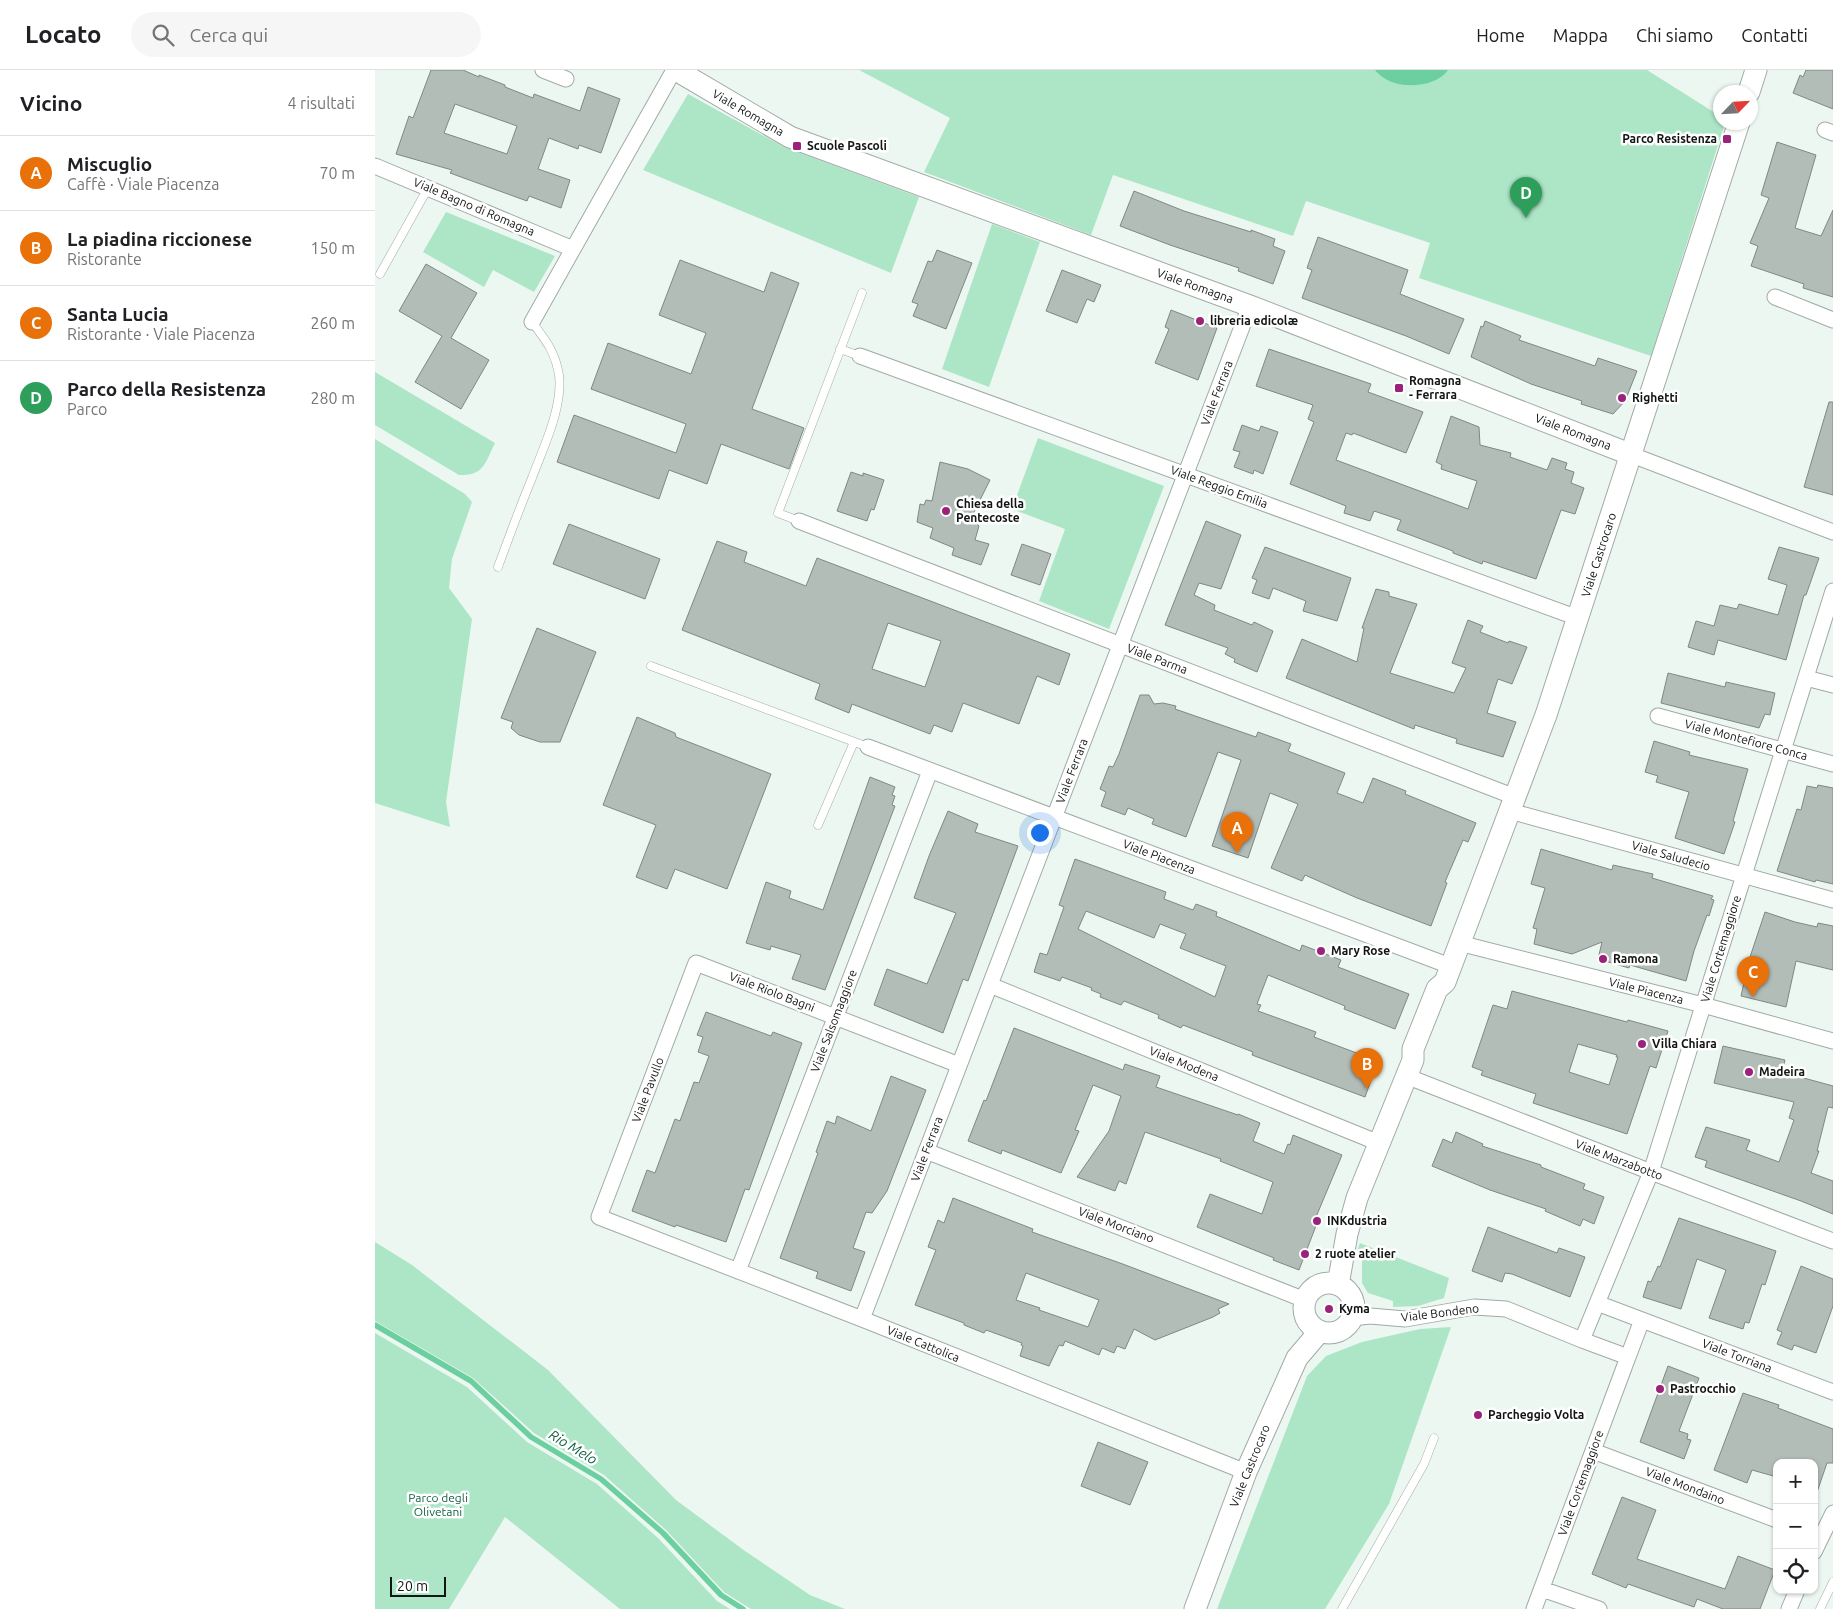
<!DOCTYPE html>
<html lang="it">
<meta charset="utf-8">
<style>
:root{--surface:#fff;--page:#f6f6f6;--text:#202124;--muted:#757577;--line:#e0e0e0;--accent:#2563eb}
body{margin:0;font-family:Ubuntu,sans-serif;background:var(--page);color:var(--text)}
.controls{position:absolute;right:15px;bottom:15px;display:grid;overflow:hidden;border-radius:10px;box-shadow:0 1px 4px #0004}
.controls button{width:45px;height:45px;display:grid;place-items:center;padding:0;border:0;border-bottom:1px solid var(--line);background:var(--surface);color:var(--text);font:25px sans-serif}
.compass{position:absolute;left:1338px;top:15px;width:45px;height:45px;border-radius:50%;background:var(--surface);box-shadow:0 1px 4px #0004;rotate:65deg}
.scale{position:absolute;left:15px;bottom:12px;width:56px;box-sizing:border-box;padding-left:5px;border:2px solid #111513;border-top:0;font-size:14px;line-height:18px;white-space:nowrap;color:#111513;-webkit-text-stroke:4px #fff;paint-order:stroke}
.you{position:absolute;left:664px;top:762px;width:18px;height:18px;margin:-12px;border:4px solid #fff;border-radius:50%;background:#1a73e8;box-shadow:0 0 0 8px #1a73e833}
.badge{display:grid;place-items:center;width:32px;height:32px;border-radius:50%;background:var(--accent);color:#fff;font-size:16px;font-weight:700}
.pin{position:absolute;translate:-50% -41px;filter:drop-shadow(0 1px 2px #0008)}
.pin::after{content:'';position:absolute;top:26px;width:18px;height:15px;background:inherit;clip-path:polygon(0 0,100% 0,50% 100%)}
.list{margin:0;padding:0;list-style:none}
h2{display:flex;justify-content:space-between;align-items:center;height:65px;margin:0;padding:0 20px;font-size:21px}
h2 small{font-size:16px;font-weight:400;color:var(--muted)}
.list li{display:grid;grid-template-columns:32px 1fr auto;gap:15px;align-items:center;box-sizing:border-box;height:75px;padding:0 20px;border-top:1px solid var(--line)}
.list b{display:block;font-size:19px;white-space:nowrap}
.list p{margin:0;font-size:16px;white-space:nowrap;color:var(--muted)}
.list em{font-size:16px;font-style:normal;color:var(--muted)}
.icon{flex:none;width:28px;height:28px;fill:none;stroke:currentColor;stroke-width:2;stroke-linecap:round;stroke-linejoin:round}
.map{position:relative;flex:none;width:1458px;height:1539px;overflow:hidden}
header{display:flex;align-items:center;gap:30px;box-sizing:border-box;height:70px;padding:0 25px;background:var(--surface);border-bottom:1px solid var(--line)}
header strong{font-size:24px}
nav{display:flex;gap:28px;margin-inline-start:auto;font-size:18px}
.search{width:350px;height:45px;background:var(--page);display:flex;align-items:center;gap:12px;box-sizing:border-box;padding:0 18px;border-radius:28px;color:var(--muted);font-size:19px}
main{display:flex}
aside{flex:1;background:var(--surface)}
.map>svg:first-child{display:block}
</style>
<header>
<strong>Locato</strong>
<div class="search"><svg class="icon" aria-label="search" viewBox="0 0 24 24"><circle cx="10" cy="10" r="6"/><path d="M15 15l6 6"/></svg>Cerca qui</div>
<nav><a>Home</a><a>Mappa</a><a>Chi siamo</a><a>Contatti</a></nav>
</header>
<main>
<aside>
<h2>Vicino<small>4 risultati</small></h2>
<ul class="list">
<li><span class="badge" style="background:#e8710a">A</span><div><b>Miscuglio</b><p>Caffè · Viale Piacenza</p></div><em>70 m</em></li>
<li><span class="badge" style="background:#e8710a">B</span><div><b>La piadina riccionese</b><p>Ristorante</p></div><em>150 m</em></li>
<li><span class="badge" style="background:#e8710a">C</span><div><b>Santa Lucia</b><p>Ristorante · Viale Piacenza</p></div><em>260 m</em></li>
<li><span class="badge" style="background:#2e9e5b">D</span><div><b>Parco della Resistenza</b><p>Parco</p></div><em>280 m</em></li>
</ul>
</aside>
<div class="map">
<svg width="1458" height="1539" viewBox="0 0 1458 1539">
<rect width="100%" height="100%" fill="#edf7f1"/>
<path fill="#ace6c7" d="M484,0H1272L1345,46L1346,52L1350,53L1276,286L1044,208L1055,173L931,131L918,166L738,105L716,165L549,102L575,48Z
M313,24L409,77L544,127L516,203L268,100Z
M71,142L180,186L159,222L118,200L109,217L48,182Z
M617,154L665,172L614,317L567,299Z
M0,302L120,373C110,393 109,406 84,405L0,355Z
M663,368L789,416L734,559L664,531L690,459L637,439Z
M0,369L90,424L97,432L77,489L74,518L97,549L71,732L75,757L0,733Z
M0,1172L37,1195L173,1300L301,1430L370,1481L435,1525L470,1539H376L349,1522L291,1460L229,1405L159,1363L98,1308L0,1251Z
M985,1173L1074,1208L1069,1228L1043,1236L1018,1237V1231L993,1223L987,1213V1182L982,1181Z
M1076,1257L1014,1434L950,1539H842L932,1306L951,1286L987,1272L1045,1259Z
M0,1263L92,1317L152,1372L222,1414L283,1468L342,1531L355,1539H245L130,1447L74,1539H0Z"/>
<path fill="#6bcf9f" d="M1000,0H1073C1063,15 1036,18 1020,13C1012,11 1005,6 1000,0Z"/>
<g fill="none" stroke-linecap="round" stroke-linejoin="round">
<path stroke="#6bcf9f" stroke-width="5.5" d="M0,1255L96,1311L156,1367L226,1409L288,1463L346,1525L368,1539"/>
</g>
<path fill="#b3bdb7" stroke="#7f8883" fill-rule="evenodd" d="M56,0H88L104,7V5L130,15V17L158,28L159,24L205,41L213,17L245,29L226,83L204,75L203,79L174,68L163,99L195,110L186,138L154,126L152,131L75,103L77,100L21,84L34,46L38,48ZM80,34L142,56L132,84L69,63Z
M1431,0H1458V39L1418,23L1425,5L1428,7Z
M1402,72L1441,85L1420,158L1446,166L1458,140V227L1428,218L1429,214L1376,196L1383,176L1375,173L1394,128L1386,125Z
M759,121L809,141L876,162V160L900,169L898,176L910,181L898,214L863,201L864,198L795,175L745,156Z
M943,167L1033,200L1025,224L1089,249L1074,284L1031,266L927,228L937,200L932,198Z
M562,180L597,193L571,259L538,246L543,234L537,232L553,191L557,192Z
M305,190L389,222L396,202L424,213L377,339L429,358L414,399L346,374L332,414L294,400L284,429L182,392L199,345L301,383L311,354L216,319L233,273L316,304L331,263L284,245Z
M51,194L102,223L76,268L114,290L86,339L40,312L67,266L24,241Z
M687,200L726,215L719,232L712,229L702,253L671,241Z
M796,240L842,258L823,310L780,293L794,259L790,257Z
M1110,251L1146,266L1144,270L1220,296L1223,288L1262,301L1250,331L1238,344L1206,334L1207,331L1156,314L1096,287L1106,256L1108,257Z
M894,279L996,314L993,322L1048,342L1031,383L978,363L977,365L971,363L961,390L1093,439L1102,411L1066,399L1067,395L1061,392L1076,346L1104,357L1105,375L1136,383L1135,387L1172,400L1177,388L1192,393L1190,399L1199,402L1196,413L1209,418L1200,444L1186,440L1161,509L1108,491L1107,494L1078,483V481L1022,460L1026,450L999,441L995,451L969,443L971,436L915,414L939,352L933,349L938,335L881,316Z
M1454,332H1458V425L1429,417Z
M867,355L884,361L886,356L903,362L888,404L879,400L878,404L859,397L865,382L858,380Z
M565,392L593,399L615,410L596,448L604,456L600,470L614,474L606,495L577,485L579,478L555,468L558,458L542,452L545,434L549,435L551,430L557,431Z
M476,402L488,406V403L509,410L499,440L496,439L492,451L462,441Z
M831,451L866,465L846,519L824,513L819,525L840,535L839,540L877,555L879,552L898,561L882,602L859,592L860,589L850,584L853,578L790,555Z
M194,454L285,489L270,529L178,494Z
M342,471L372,482L369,492L431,516L442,488L695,584L684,615L662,606L644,654L588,633L577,662L559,655L555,664L477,634L474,643L440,629L445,614L307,560ZM513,553L566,571L550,617L497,599Z
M647,474L676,484L665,515L636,505Z
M890,477L976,508L962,551L928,541L931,531L898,518L894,529L877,523L882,510L877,508Z
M1404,477L1444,488L1431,525H1429L1411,590L1343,570L1339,585L1313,577L1321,551L1339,556L1345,535L1362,539L1364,534L1403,545L1412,515L1393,509Z
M1001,519L1014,522V526L1042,534L1015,603L1079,623L1091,598L1077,593L1093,550L1108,556L1105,562L1133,573L1134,571L1152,577L1137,614L1123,609L1112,643L1141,652L1128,687L1081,673L1082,669L1040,655L1039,659L911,608L927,569L982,592L989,558H987Z
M162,558L221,582L185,672H165L144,665L136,658L138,652L126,648Z
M1293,603L1350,617L1351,612L1400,623L1395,645L1390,644L1384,658L1286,633Z
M765,625H774L779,634L788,633L801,636L800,639L881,667L883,662L916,674L913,681L970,703L962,723L988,733L998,708L1031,721L1030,724L1101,753L1093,772L1088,770L1070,812L1072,813L1056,856L982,828L930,805L927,811L896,798L923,734L895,723L873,788L837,776L866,690L843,682L811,767L777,754L779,749L753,738L750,745L726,736L731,722L725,719L734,696L738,697L744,684Z
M262,647L300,663L301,667L396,704L352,819L300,799L292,819L261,807L281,755L228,735Z
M1279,671L1315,682L1314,685L1373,699L1358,751L1360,752L1349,784L1300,768L1314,722L1281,712L1283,706L1270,702Z
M495,707L520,717L517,725L520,726L517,735L520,736L450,920L417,909L426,885L396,876L395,880L371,873L391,812L416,821L414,828L448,840Z
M1443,715L1458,718V814L1441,810L1440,812L1402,801L1422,739L1426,740L1432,716L1442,718Z
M573,741L603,754L600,762L643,776L593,911L588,909L568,963L499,935L512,899L552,914L581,843L539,828L554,786Z
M1166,779L1237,800L1238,795L1278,804L1277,808L1338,826L1336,829L1339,830L1334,846L1332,845L1319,881L1311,911L1255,895L1254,898L1223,889L1227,872L1197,884L1159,874L1162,859L1158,858L1170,818L1156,814Z
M700,789L791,822L789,829L818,840L821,834L842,842L841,846L925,881L927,875L966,890L963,897L1034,924L1020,959L969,939L970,936L893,905L882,934L886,935L883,941L941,962L939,967L1003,991L990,1027L877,985L878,982L808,955L806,958L783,948L784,945L749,931L746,935L725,927L726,924L716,920L717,918L687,907L685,911L659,902L665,883L672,885L689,837L684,835ZM711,841L779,868L785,854L811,864L805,878L851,896L840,927L703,859Z
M1390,842L1420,852L1442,857L1443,853L1458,856V900L1421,891L1411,937L1366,926L1374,890Z
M1137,921L1252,952L1253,950L1293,961L1281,998L1275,996L1252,1064L1158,1033L1161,1024L1106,1005L1108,1001L1097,997L1118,935L1132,939ZM1203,974L1242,985L1241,987H1243L1234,1015L1194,1002Z
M331,942L396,966L398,962L427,973L374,1120L370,1119L351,1172L301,1155L300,1157L257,1141L272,1100L280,1103L300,1049L305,1051L319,1012L324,1013L334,986L323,982L328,967L322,965Z
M639,958L748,1000L750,994L785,1006L781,1017L863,1045V1044L885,1053L878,1071L909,1084L913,1074L915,1075L918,1065L967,1085L941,1147L944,1148L924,1200L898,1190L899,1188L822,1157L835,1124L887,1144L898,1112L845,1091L846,1089L770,1062L751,1114L744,1111L740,1121L702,1107L734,1061L746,1026L718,1015L700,1060L704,1061L686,1103L627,1080L626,1084L593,1071L609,1030L611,1031Z
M1348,976L1410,990L1407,1002L1458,1016V1038L1453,1037L1442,1081H1444L1436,1103L1458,1111V1144L1426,1131L1330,1097L1332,1091L1320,1087L1331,1057L1375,1070L1371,1080L1404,1092L1419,1050L1414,1048L1419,1032L1339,1013Z
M516,1006L551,1020L512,1121L497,1143L491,1142L478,1178L490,1182L476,1221L441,1208L443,1202L405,1188L443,1083L441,1082L452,1051L460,1054L462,1046L496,1061Z
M1081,1062L1108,1074L1107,1076L1166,1095V1097L1210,1114L1208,1119L1229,1127L1219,1154L1208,1149L1205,1156L1170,1141L1171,1139L1115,1120L1057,1096L1068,1069L1077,1073Z
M578,1128L658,1159L657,1162L745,1193L854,1234L843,1239L845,1243L838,1247L780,1270L759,1259L750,1279L742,1276L739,1283L727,1278L724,1285L690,1271L688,1276L684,1275L674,1296L645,1286L648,1276L646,1275L647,1273L611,1260L609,1263L589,1255V1253L540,1235L561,1180L553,1177L563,1150L569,1153ZM651,1203L724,1230L713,1257L664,1240L665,1238L641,1230Z
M1304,1148L1401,1181L1390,1215L1387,1214L1374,1253L1370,1252L1368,1259L1334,1248L1351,1200L1322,1189L1306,1239L1268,1227L1273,1211L1276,1212L1283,1196L1285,1197Z
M1113,1157L1182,1183L1184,1178L1210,1187L1195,1227L1137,1204L1130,1203L1127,1212L1097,1201Z
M1426,1196L1458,1209V1236L1441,1283L1419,1275L1417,1280L1402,1274L1407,1262L1402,1260Z
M1293,1296L1324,1308L1304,1361L1313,1364L1312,1369L1316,1370L1309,1389L1265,1372Z
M1368,1323L1404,1335L1403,1338L1458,1359V1393H1452L1442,1422L1439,1421V1393H1402V1407L1377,1400L1372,1413L1339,1400Z
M723,1372L773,1392L755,1435L706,1416Z
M1247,1427L1281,1440L1262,1489L1350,1519L1363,1486L1400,1500L1385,1539H1348L1322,1529L1319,1537L1253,1514L1251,1518L1217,1504Z"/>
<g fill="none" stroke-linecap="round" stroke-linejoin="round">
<defs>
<path id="lane" d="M5,204L53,118
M465,279L485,286
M424,451L403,443L487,223
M123,497C134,467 145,437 157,408C168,378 188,338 184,305C180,281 171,271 157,252
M276,596L493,677
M443,755L479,672
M967,1539L1049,1394L1059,1368
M1445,1539L1458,1512"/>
<path id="street" d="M168,0L191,9
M1450,60L1458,63
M0,96L198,179L299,0
M1400,227L1458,250
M157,252L198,179
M485,286L1203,548
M1257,385L1458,462
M424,451L1140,727
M1431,608L1458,615
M1283,646L1458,694
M493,677L1075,896
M1135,741L1458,830
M1084,873L1328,935L1458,971
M615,915L1004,1073
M584,995L321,893L224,1147L487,1249L871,1402
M1031,1006L1276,1102L1458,1171
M551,1081L930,1230
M363,1201L555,701
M1222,1233L1267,1250L1253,1287L1207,1270L1276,1102L1458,521
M977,1248L995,1246L1030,1249L1099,1237L1131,1239L1207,1270
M487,1249L875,236
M1267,1250L1458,1322
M1218,1381L1402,1450
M1439,1482L1458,1443
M1167,1519L1224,1539
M1159,1539L1253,1287
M1414,1539L1422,1520"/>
<path id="secondary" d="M301,0L415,67L875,236L1257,385
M1374,22L1381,0
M929 1238a25 25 0 1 1 50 0a25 25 0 1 1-50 0Z
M963,1215L972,1164L982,1128L1038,990V979L1062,919L1070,912L1171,645L1364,52
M820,1539L871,1402L922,1288L945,1261"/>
</defs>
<use href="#lane" stroke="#a1aba5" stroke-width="9"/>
<use href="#street" stroke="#a1aba5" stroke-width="17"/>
<use href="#secondary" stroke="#a1aba5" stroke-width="23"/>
<use href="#lane" stroke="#fff" stroke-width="8"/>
<use href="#street" stroke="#fff" stroke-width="15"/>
<use href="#secondary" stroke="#fff" stroke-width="21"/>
</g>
<g fill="#9b227b" stroke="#fff" stroke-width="2">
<rect x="1347" y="64" width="10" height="10" rx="2.5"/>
<rect x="417" y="71" width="10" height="10" rx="2.5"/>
<circle cx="825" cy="251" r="5"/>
<rect x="1019" y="313" width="10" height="10" rx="2.5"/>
<circle cx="1247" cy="328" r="5"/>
<circle cx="571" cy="441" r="5"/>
<circle cx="946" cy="881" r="5"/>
<circle cx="1228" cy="889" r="5"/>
<circle cx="1267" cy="974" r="5"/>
<circle cx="1374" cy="1002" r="5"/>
<circle cx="942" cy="1151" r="5"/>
<circle cx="930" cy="1184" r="5"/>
<circle cx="954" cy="1239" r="5"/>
<circle cx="1285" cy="1319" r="5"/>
<circle cx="1103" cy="1345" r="5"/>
</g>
<g text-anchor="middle" stroke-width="5" stroke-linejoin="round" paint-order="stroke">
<g font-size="12" fill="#111513" stroke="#fff">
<text transform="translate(373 43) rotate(30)" y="4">Viale Romagna</text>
<text transform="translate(99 137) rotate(23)" y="4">Viale Bagno di Romagna</text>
<text transform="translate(820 216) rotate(20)" y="4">Viale Romagna</text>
<text transform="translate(842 323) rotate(-69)" y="4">Viale Ferrara</text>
<text transform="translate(1198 362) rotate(21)" y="4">Viale Romagna</text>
<text transform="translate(844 417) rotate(20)" y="4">Viale Reggio Emilia</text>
<text transform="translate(1224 485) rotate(-72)" y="4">Viale Castrocaro</text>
<text transform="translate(782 589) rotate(21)" y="4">Viale Parma</text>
<text transform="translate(1371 670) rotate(15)" y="4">Viale Montefiore Conca</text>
<text transform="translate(697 701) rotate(-69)" y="4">Viale Ferrara</text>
<text transform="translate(1296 786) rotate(16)" y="4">Viale Saludecio</text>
<text transform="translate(784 787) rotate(21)" y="4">Viale Piacenza</text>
<text transform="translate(1346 879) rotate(-73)" y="4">Viale Cortemaggiore</text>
<text transform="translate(1271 921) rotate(14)" y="4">Viale Piacenza</text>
<text transform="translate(397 922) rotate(21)" y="4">Viale Riolo Bagni</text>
<text transform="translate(459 951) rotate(-69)" y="4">Viale Salsomaggiore</text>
<text transform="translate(809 994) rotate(22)" y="4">Viale Modena</text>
<text transform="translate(273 1020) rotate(-69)" y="4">Viale Pavullo</text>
<text transform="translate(552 1079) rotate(-69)" y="4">Viale Ferrara</text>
<text transform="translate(1244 1090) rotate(21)" y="4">Viale Marzabotto</text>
<text transform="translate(741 1155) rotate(21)" y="4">Viale Morciano</text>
<text transform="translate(1065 1243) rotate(-7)" y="4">Viale Bondeno</text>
<text transform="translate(548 1274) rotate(22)" y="4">Viale Cattolica</text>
<text transform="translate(1362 1286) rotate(21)" y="4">Viale Torriana</text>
<text transform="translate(875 1396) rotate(-68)" y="4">Viale Castrocaro</text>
<text transform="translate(1206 1413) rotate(-70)" y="4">Viale Cortemaggiore</text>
<text transform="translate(1310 1416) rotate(21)" y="4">Viale Mondaino</text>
</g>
<g font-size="12" font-weight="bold" fill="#111513" stroke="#fff" text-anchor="start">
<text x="1342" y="73" text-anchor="end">Parco Resistenza</text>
<text x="432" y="80">Scuole Pascoli</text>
<text x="835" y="255">libreria edicolæ</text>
<text x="1034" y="315">Romagna<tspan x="1034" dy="14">- Ferrara</tspan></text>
<text x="1257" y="332">Righetti</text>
<text x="581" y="438">Chiesa della<tspan x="581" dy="14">Pentecoste</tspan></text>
<text x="956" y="885">Mary Rose</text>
<text x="1238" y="893">Ramona</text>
<text x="1277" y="978">Villa Chiara</text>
<text x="1384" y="1006">Madeira</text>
<text x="952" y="1155">INKdustria</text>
<text x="940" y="1188">2 ruote atelier</text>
<text x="964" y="1243">Kyma</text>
<text x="1295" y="1323">Pastrocchio</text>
<text x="1113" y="1349">Parcheggio Volta</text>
</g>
<g font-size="12" fill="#156143" stroke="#fff">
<text x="63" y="1432">Parco degli<tspan x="63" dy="14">Olivetani</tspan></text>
</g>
<g font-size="14" font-style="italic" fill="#115e40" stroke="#fff">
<text transform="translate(198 1377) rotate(31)" y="5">Rio Melo</text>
</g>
</g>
</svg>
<div class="controls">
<button>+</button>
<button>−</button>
<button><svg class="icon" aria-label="locate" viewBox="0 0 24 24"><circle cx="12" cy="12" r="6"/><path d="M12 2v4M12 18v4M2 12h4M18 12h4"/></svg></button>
</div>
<svg class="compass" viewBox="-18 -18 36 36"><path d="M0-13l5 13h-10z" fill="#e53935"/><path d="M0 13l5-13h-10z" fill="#757577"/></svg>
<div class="scale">20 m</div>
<div class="you"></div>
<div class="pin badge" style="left:862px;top:783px;background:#e8710a">A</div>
<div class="pin badge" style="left:992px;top:1019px;background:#e8710a">B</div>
<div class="pin badge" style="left:1378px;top:927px;background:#e8710a">C</div>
<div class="pin badge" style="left:1151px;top:148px;background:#2e9e5b">D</div>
</div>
</main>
